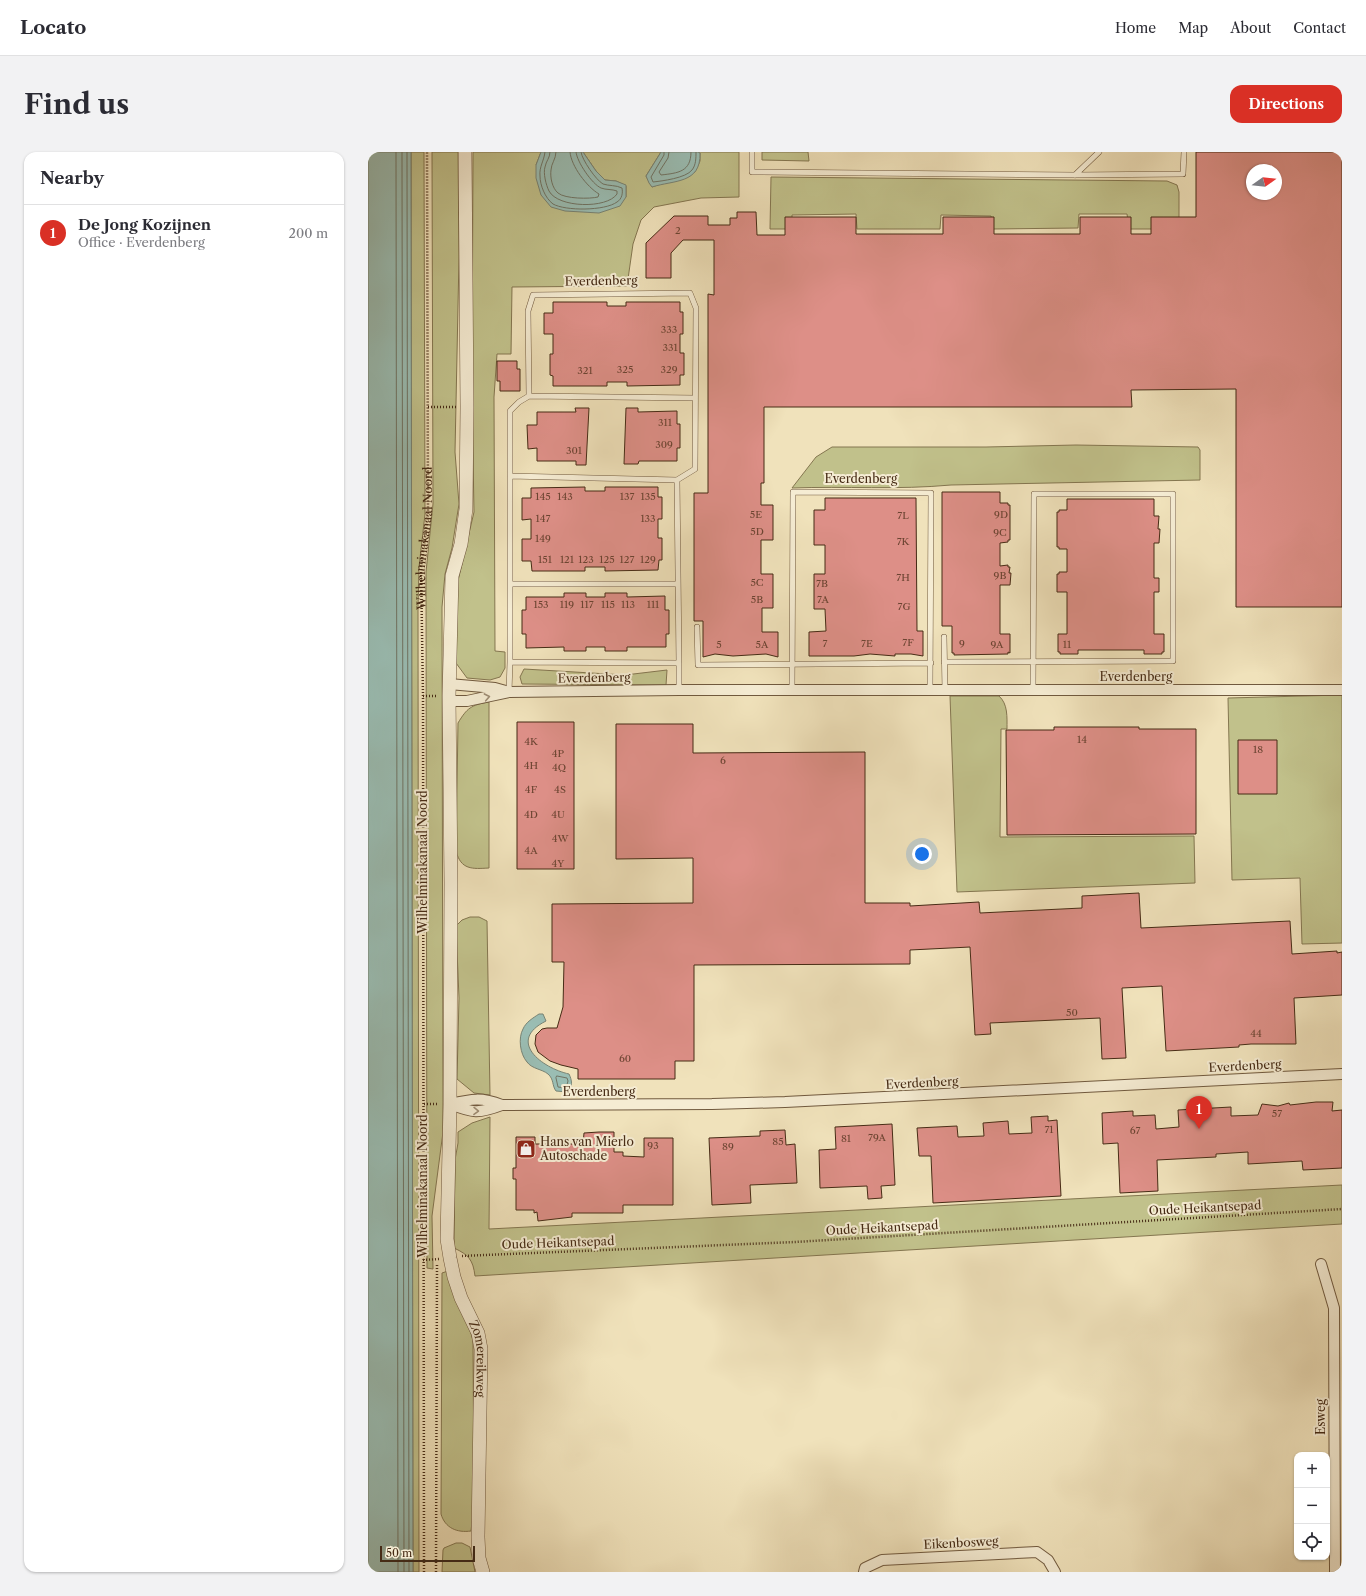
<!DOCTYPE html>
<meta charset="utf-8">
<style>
:root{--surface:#fff;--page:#f2f2f3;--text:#2b2b33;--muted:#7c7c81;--line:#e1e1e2;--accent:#d93025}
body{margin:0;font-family:"Libre Caslon Text",serif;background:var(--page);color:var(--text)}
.controls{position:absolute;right:12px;bottom:12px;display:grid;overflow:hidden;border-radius:8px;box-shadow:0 1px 3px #0004}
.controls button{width:36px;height:36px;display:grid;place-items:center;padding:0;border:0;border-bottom:1px solid var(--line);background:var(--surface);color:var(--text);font:20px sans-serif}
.compass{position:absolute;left:878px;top:12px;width:36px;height:36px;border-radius:50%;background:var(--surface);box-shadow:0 1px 3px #0004;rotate:75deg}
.scale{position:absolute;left:12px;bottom:10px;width:95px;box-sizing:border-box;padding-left:4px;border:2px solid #462b15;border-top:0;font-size:11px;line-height:14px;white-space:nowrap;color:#462b15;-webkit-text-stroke:3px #f5ecd3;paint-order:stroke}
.you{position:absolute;left:554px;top:702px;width:14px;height:14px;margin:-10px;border:3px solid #fff;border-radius:50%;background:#1a73e8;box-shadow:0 0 0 6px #1a73e833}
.badge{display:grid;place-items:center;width:26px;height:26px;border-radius:50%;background:var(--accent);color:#fff;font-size:13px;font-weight:700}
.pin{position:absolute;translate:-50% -33px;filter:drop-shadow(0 1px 2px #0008)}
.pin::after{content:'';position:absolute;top:21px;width:14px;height:12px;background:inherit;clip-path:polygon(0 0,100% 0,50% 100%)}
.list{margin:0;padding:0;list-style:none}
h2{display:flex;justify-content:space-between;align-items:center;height:52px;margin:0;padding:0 16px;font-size:17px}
h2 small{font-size:13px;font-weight:400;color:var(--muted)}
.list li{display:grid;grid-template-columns:26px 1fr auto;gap:12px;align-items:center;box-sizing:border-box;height:56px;padding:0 16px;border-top:1px solid var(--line)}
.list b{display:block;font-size:15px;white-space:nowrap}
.list p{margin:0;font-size:13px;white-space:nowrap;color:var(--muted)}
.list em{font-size:13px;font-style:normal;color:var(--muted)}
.icon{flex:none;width:22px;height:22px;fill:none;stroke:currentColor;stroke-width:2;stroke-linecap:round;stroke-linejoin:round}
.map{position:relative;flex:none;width:974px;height:1420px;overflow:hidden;border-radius:12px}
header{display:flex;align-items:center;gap:24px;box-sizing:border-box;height:56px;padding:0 20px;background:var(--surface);border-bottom:1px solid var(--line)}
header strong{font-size:19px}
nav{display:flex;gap:22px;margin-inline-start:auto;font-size:14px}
.intro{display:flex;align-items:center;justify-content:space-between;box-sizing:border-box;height:96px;padding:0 24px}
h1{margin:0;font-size:28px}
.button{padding:10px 18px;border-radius:12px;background:var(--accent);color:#fff;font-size:14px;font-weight:700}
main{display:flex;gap:24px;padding:0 24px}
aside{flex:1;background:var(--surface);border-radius:12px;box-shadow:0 1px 3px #0004}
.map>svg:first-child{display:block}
</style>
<header>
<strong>Locato</strong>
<nav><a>Home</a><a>Map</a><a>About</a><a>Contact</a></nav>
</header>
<div class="intro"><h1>Find us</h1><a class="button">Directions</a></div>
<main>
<aside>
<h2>Nearby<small></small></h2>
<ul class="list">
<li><span class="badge">1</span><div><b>De Jong Kozijnen</b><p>Office · Everdenberg</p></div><em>200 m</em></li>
</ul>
</aside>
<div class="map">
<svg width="974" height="1420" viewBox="0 0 974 1420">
<rect width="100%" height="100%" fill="#f0e2bb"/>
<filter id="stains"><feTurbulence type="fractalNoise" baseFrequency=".005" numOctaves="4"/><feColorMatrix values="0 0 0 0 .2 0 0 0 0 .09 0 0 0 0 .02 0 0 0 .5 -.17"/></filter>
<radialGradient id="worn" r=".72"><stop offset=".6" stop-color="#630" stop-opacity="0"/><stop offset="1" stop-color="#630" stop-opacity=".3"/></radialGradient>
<path fill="#c1c18b" stroke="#847650" d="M43,0H56L57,362L51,415L50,455L51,1420H45Z
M64,0H90L91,105L87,300L91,352L84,396L77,422L74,455L75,980L64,1064L65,1117L59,1116L58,420L65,352Z
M105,0H173L168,13L258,45V34L248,29L237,28L228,19L215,0H293L278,24L284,35L327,20L332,9V1L330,0H371V45L333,46L286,55L273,68L265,92L259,134L144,135L143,202H129L126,245L127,499L137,500V516L132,525L122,528L99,526L88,511L90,429L106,360L104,246Z
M394,0H440L441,9L394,8Z
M403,25L799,29L809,33L811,40V77H761L759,62H711L710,76L625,77L623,64L573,63L572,77H489L488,62L424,63V77H402Z
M708,293L830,295L832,298V328L583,333C530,338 477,334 424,336L448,305L464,295H618Z
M156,517L257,523L299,518L298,533L154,532L152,525Z
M974,543V791L934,792L932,726L864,728L860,546Z
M582,544H631C640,552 639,565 639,577H633L632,685L826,684L827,731L589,740Z
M121,550V716C104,717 93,718 88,699L90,571C99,556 103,553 121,550Z
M102,765H111L119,769L122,943L106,941L89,927L91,846L88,774L94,768Z
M122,965L121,1077L974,1033V1072L107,1124C105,1108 101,1103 86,1096L87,1008L90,991V980L104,971Z
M80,1119L103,1181L105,1189L106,1353L103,1379C89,1381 77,1376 73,1362L74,1121Z
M88,1391H94L102,1395L107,1420H74L75,1398L76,1396Z"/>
<path fill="#9abdb3" stroke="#788374" d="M0,0H43L45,1420H0Z
M173,0H215L228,19L237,28L248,29L258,33V45L252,54L231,61L197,59L183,55L173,43L168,26V13Z
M293,0H330L332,1C333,32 306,28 284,35L281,31L278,24Z
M171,862H175L178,869C138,889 174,916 201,922C204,928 205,935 200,940L188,939C184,934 186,927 180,922C174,917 164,917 159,910C152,902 150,886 155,877C158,870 165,866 171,862Z"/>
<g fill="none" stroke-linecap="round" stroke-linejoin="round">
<path stroke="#707464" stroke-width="1" d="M28,0L30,1420
M34,0L36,1420
M39,0L41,1420
M177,0C176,9 171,15 172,24C172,33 177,46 185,52C197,59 237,59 249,50C254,47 255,41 254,36C248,33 241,34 235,32C228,28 214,8 213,0
M182,0C182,6 178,9 177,15C175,21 178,33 181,39C190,56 239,57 249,42V39C244,37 238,38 233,36C224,32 209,10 208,0
M188,0C188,7 183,12 183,18C182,25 184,36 190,41C197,47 222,47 230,45L231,42C219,35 203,14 202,0
M296,0V3L283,25L285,30C294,29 318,26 324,18C328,13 328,6 328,0
M301,0L300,6L291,20L293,23C310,21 323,20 323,0
M189,924L199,926L200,929L198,936L190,935L188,926Z"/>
</g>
<path fill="#dd8f87" stroke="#462b15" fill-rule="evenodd" d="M828,0H974V455H868V237L763,238L764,255H396V331H393V353H405V388H393V422H405V456H394V480H410V505L398,502L365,504L347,502L335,505V469H326V341H340V142L346,143V88H315L303,101V126H278V91L306,64H340V73H362V66H369V60H388L389,83H417V65H488V82H575V65H626V82H712V65H763V82H783V65H828ZM884,18H908V42H884Z
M185,150H239V154H258V150H312V160H315V182H312V201H316V223H312V233L259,234V230H239V234H185V224L182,223V202H185V182H176V161H185Z
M129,209H149V217H152V239H132V229H129Z
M207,256H221L218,313H208V309H169V296L160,297L159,273H169V260H208Z
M258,256H270V260L309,259V272H312V296H309V309H271L270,312H256Z
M217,335V339H237V335H290V345H294V367H290V386H294V408H291L290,418L237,419V415H217V419H164L163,409H154V387H163V367L154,368V346H163V336Z
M574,340H632V351H640V353H642V388H640V390L632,391V414L640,413V415H642L641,421H643L642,433H632V482H642V501L640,500V502L586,503V501H584V474H574Z
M457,346H548L549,479H555V504L543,502H527V504L502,502L486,504H441V480L458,479L457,457H446V422H457V393H446V358H457Z
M699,347H786V364H791L790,377H792L791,391H786V426H791V440H786V482H796V500H794V502H776V498H710V502H692V500H690V482H699V440H689V422H691V420H699V397H691V395H689V360H691V358H699Z
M196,441H218V445H237V441H259V445L297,444V458H301V482H298V495H259V499H237V495H218V499H196V495L158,496V482H154V458H158V445H196Z
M149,570H206V717H149Z
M248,572H325V601L497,600V751H542V754L611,750L612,761L714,756V744L771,741L773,776L922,769L924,802L969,799V801L974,800V843L926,846L928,892H883L871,893V895L798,899L794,834L754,836L758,906L734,907L732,866L622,871L623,882L607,883L602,795L542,798V812L326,813V909H307V927H210V917L193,913L182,909L170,900L167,892L168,883L174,877L179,876H189L195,855L196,810H184V752L325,751V706L248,707Z
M686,575H771V577H828V682L639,683L638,578H686Z
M870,588H909V642H870Z
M948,950H965L964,959L974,958V1016L935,1018L934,1009L880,1012V1000L848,1002V1005L789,1008L790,1039L752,1041L750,991L735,992L734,961L765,959V964L787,963L788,977L811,975L810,958L863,955V964L890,963L894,952L910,954L921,951L922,953Z
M680,964V969L689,968L693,1044L565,1051L563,1004H551L549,976L589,974L590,985L616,984L615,971L640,969L641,982L664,981L663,965Z
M524,972L527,1033L513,1034L514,1046L500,1047L499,1034L452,1036L451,998L468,997L467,975Z
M417,978L418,993L427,992L429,1031L382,1033L383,1051L344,1053L341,986L392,984V979Z
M231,980H246V1000H255V1004L276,1005V986H305V1053H255V1061H204V1065L170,1069L169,1060L166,1061V1058H148V1027H145V1016H148V985H167V992H215L216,981Z"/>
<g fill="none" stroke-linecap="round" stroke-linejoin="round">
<defs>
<path id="service" d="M384,0V20L707,23L815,22L816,0
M707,23L731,0
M322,141L328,156L327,317L309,328L311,511L142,510V259L151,250L161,244L160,159L165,143Z
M161,244L327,246
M142,324L309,328
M143,432H310
M329,475L330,513L563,511
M576,485L577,538
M576,510L805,509V342H666L665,538
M311,538V511
M424,538L425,340L563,341L562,538
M141,540L142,510"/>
<path id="minor" d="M141,540L311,538H974
M81,549H99L141,540L127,536L81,532
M82,952C105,961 110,962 134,953L344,952L417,950L974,922
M82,952C104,947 113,945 134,953
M953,1112L966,1156L967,1420
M496,1420L497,1416L514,1408L669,1400L680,1408L687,1420"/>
<g id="tertiary">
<path id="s2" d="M97,0L99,255L98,357L93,392L84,424L81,544L83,731L82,952L79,1087L82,1106L86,1125L93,1146L110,1181L113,1197L110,1385L111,1406L115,1420"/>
</g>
</defs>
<use href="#service" stroke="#70593e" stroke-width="6"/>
<use href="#minor" stroke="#70593e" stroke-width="12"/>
<use href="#tertiary" stroke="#70593e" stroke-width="14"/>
<g stroke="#462b15" stroke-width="2.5" stroke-dasharray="1 2" stroke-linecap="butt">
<path d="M60,255H88"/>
<path d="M55,544H70"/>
<path d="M56,952H71"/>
<path d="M94,1104L427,1090L974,1057"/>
<path d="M55,1108L71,1107"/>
<path id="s1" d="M56,1420L55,544L53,415L60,362L59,0"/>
<path d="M68,1420L69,1111"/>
</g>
<use href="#service" stroke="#f5ecd3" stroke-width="5"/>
<use href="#minor" stroke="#f5ecd3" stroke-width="10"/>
<use href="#tertiary" stroke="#f5ecd3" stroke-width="13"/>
</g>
<defs><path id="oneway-chevron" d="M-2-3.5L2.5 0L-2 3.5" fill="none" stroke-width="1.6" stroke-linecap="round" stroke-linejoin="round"/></defs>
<g stroke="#9e8c74">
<use href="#oneway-chevron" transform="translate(119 545) rotate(-11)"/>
<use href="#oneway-chevron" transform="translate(108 959) rotate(1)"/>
</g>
<defs>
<symbol id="shop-square" viewBox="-11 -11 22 22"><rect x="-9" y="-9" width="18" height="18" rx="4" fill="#8f2418" stroke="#f5ecd3"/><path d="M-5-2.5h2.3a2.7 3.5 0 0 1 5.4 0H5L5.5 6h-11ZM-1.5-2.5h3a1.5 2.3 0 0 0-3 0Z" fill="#fff"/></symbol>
</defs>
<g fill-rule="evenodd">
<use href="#shop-square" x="147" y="986" width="22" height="22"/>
</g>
<g text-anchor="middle" stroke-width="4" stroke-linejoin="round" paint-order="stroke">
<g font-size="10" fill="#6c4432">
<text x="310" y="82">2</text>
<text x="301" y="181">333</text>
<text x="302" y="199">331</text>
<text x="257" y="221">325</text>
<text x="301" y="221">329</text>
<text x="217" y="222">321</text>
<text x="297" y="274">311</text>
<text x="296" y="296">309</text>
<text x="206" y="302">301</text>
<text x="175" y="348">145</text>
<text x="197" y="348">143</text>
<text x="259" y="348">137</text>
<text x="280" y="348">135</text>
<text x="388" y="366">5E</text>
<text x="633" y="366">9D</text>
<text x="535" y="367">7L</text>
<text x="175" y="370">147</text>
<text x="280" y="370">133</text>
<text x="389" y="383">5D</text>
<text x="632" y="384">9C</text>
<text x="175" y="390">149</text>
<text x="535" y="393">7K</text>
<text x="177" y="411">151</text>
<text x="199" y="411">121</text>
<text x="218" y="411">123</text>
<text x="239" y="411">125</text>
<text x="259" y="411">127</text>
<text x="280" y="411">129</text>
<text x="632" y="427">9B</text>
<text x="535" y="429">7H</text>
<text x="389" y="434">5C</text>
<text x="454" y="435">7B</text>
<text x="389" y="451">5B</text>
<text x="455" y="451">7A</text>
<text x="173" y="456">153</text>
<text x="199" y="456">119</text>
<text x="219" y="456">117</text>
<text x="240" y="456">115</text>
<text x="260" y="456">113</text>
<text x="285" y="456">111</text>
<text x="536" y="458">7G</text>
<text x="540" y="494">7F</text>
<text x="457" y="495">7</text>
<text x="499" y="495">7E</text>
<text x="594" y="495">9</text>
<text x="351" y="496">5</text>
<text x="394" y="496">5A</text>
<text x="629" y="496">9A</text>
<text x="699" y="496">11</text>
<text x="714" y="591">14</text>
<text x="163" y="593">4K</text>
<text x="890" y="601">18</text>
<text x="190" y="605">4P</text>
<text x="355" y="612">6</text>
<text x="163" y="617">4H</text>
<text x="191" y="619">4Q</text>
<text x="163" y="641">4F</text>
<text x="192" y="641">4S</text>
<text x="163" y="666">4D</text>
<text x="190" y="666">4U</text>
<text x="192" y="690">4W</text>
<text x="163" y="702">4A</text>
<text x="190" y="715">4Y</text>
<text x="704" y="864">50</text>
<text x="888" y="885">44</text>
<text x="257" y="910">60</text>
<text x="909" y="965">57</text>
<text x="681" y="981">71</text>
<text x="767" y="982">67</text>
<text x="509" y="989">79A</text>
<text x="478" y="990">81</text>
<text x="410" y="993">85</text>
<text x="285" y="997">93</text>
<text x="360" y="998">89</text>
</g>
<g font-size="12" fill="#462b15" stroke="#f5ecd3">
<text transform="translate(233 129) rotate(-1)" y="4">Everdenberg</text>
<text x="493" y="331">Everdenberg</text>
<text dy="4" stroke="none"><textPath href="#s1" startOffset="1034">Wilhelminakanaal Noord</textPath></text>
<text x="768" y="529">Everdenberg</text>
<text transform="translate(226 526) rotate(-1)" y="4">Everdenberg</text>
<text transform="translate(55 710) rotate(-90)" y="4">Wilhelminakanaal Noord</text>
<text transform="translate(877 914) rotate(-3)" y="4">Everdenberg</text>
<text transform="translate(554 931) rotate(-3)" y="4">Everdenberg</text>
<text x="231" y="944">Everdenberg</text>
<text transform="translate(55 1034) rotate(-90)" y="4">Wilhelminakanaal Noord</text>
<text transform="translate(837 1056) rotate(-3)" y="4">Oude Heikantsepad</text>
<text transform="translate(514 1076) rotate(-3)" y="4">Oude Heikantsepad</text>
<text transform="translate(190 1091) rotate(-2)" y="4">Oude Heikantsepad</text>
<text dy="4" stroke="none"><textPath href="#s2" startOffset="1214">Zomereikweg</textPath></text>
<text transform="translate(953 1265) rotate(-90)" y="4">Esweg</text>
<text transform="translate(593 1391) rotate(-3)" y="4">Eikenbosweg</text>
</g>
<g font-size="12" fill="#462b15" stroke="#f5ecd3" text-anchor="start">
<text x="172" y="994">Hans van Mierlo<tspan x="172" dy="14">Autoschade</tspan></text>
</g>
</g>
<rect width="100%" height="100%" filter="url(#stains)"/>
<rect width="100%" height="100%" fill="url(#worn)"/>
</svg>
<div class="controls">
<button>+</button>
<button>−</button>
<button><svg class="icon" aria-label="locate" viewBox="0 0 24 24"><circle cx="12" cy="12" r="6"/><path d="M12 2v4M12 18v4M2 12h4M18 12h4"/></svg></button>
</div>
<svg class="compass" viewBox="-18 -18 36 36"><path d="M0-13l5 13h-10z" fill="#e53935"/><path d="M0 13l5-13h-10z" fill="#7c7c81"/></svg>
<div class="scale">50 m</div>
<div class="you"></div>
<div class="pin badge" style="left:831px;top:977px">1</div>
</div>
</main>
